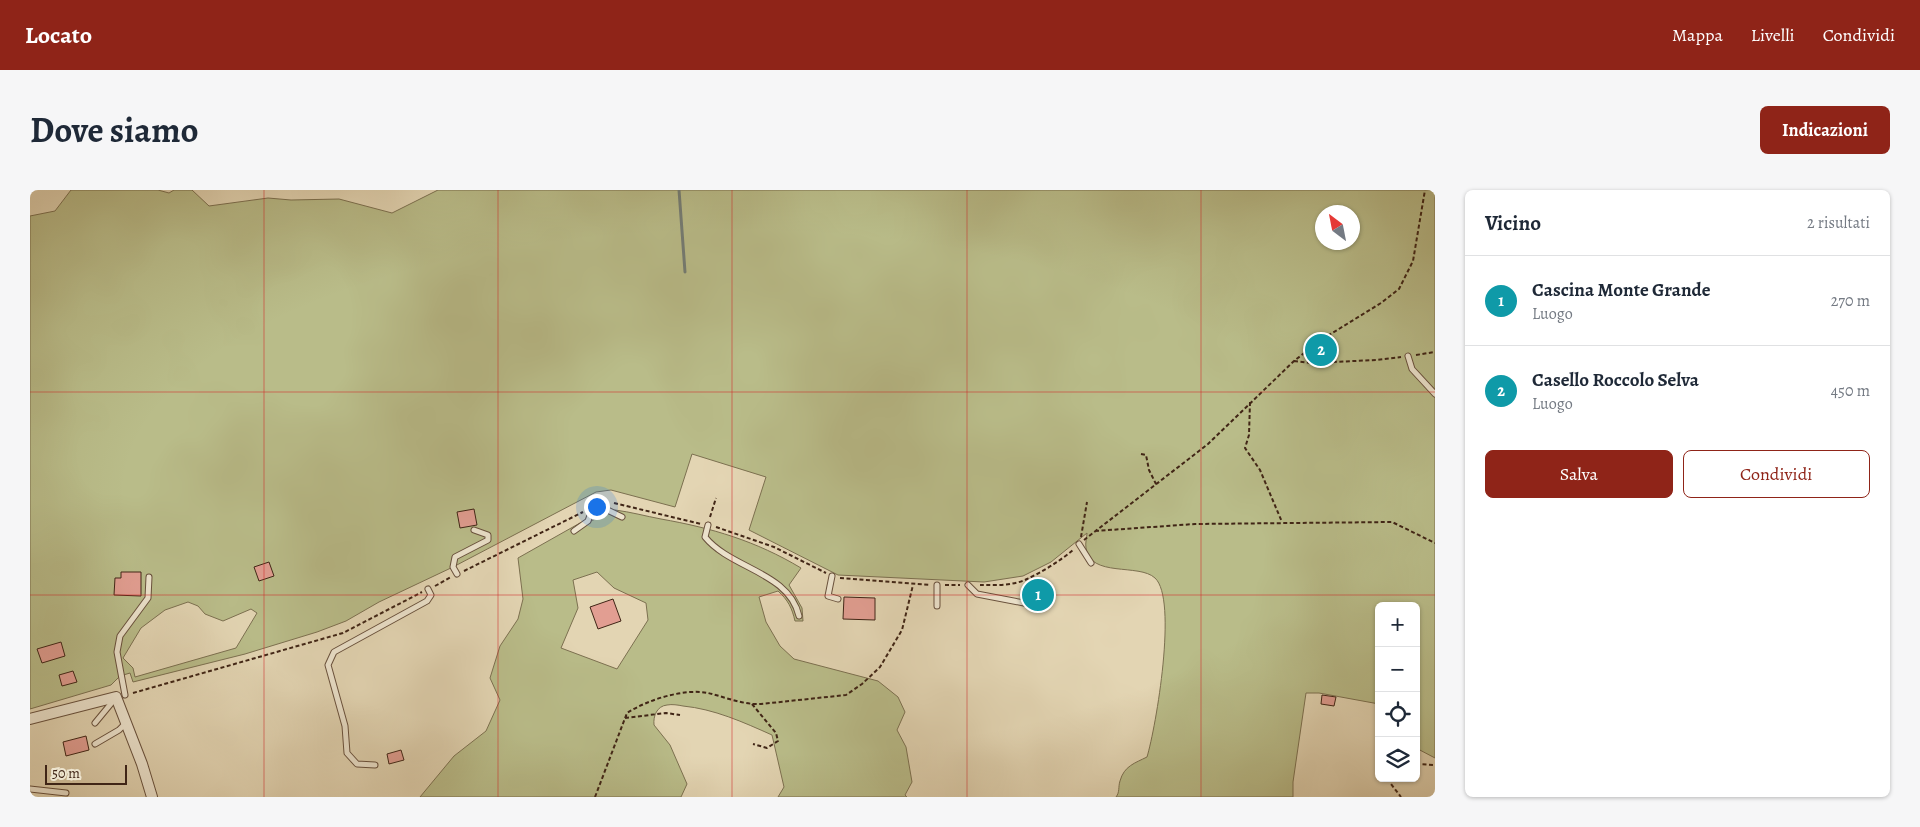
<!DOCTYPE html>
<html lang="it">
<meta charset="utf-8">
<style>
:root{--surface:#fff;--page:#f6f6f7;--text:#1f2937;--muted:#747a83;--line:#e0e1e3;--accent:#8f2418}
body{margin:0;font-family:Alegreya,serif;background:var(--page);color:var(--text)}
.controls{position:absolute;right:15px;bottom:15px;display:grid;overflow:hidden;border-radius:8px;box-shadow:0 1px 4px #0004}
.controls button{width:45px;height:45px;display:grid;place-items:center;padding:0;border:0;border-bottom:1px solid var(--line);background:var(--surface);color:var(--text);font:25px sans-serif}
.compass{position:absolute;left:1285px;top:15px;width:45px;height:45px;border-radius:50%;background:var(--surface);box-shadow:0 1px 4px #0004;rotate:328deg}
.scale{position:absolute;left:15px;bottom:12px;width:82px;box-sizing:border-box;padding-left:5px;border:2px solid #402516;border-top:0;font-size:14px;line-height:18px;white-space:nowrap;color:#402516;-webkit-text-stroke:4px #ede4ce;paint-order:stroke}
.you{position:absolute;left:566px;top:316px;width:18px;height:18px;margin:-12px;border:4px solid #fff;border-radius:50%;background:#1a73e8;box-shadow:0 0 0 8px #1a73e833}
.badge{display:grid;place-items:center;width:32px;height:32px;border-radius:50%;background:var(--accent);color:#fff;font-size:16px;font-weight:700}
.pin{position:absolute;translate:-50% -50%;border:2px solid #fff;box-shadow:0 1px 5px #0006}
.list{margin:0;padding:0;list-style:none}
h2{display:flex;justify-content:space-between;align-items:center;height:65px;margin:0;padding:0 20px;font-size:21px}
h2 small{font-size:16px;font-weight:400;color:var(--muted)}
.list li{display:grid;grid-template-columns:32px 1fr auto;gap:15px;align-items:center;box-sizing:border-box;height:90px;padding:0 20px;border-top:1px solid var(--line)}
.list b{display:block;font-size:19px;white-space:nowrap}
.list p{margin:0;font-size:16px;white-space:nowrap;color:var(--muted)}
.list em{font-size:16px;font-style:normal;color:var(--muted)}
.actions{display:flex;gap:10px;padding:15px 20px}
.actions a{flex:1;padding:11px 0;border:1px solid var(--accent);border-radius:8px;text-align:center;font-size:18px;color:var(--accent)}
.actions .main{background:var(--accent);color:#fff}
.icon{flex:none;width:28px;height:28px;fill:none;stroke:currentColor;stroke-width:2;stroke-linecap:round;stroke-linejoin:round}
.map{position:relative;flex:none;width:1405px;height:607px;overflow:hidden;border-radius:8px}
header{display:flex;align-items:center;gap:30px;box-sizing:border-box;height:70px;padding:0 25px;background:var(--accent);color:#fff}
header strong{font-size:24px}
nav{display:flex;gap:28px;margin-inline-start:auto;font-size:18px}
.intro{display:flex;align-items:center;justify-content:space-between;box-sizing:border-box;height:120px;padding:0 30px}
h1{margin:0;font-size:35px}
.button{padding:12px 22px;border-radius:8px;background:var(--accent);color:#fff;font-size:18px;font-weight:700}
main{display:flex;gap:30px;padding:0 30px}
aside{flex:1;background:var(--surface);border-radius:8px;box-shadow:0 1px 4px #0004}
.map>svg:first-child{display:block}
</style>
<header>
<strong>Locato</strong>
<nav><a>Mappa</a><a>Livelli</a><a>Condividi</a></nav>
</header>
<div class="intro"><h1>Dove siamo</h1><a class="button">Indicazioni</a></div>
<main>
<div class="map">
<svg width="1405" height="607" viewBox="0 0 1405 607">
<rect width="100%" height="100%" fill="#e3d5b3"/>
<filter id="stains"><feTurbulence type="fractalNoise" baseFrequency=".004" numOctaves="4"/><feColorMatrix values="0 0 0 0 .2 0 0 0 0 .09 0 0 0 0 .02 0 0 0 .5 -.17"/></filter>
<radialGradient id="worn" r=".72"><stop offset=".6" stop-color="#630" stop-opacity="0"/><stop offset="1" stop-color="#630" stop-opacity=".3"/></radialGradient>
<path fill="#b9bc89" stroke="#7c7050" fill-rule="evenodd" d="M41,0H128L139,3L144,0H162L179,16L238,8L261,10L309,9L362,23L408,0H1405V568L1386,558V416H1349V514L1289,503H1276L1263,592V607H1086C1090,602 1088,597 1090,591C1094,576 1105,573 1117,567C1126,537 1148,409 1125,388C1109,373 1060,388 1056,358C1055,353 1057,347 1057,343L1021,372L993,386L954,392L808,385L719,340L736,287L662,264L645,317L581,300L566,302L423,377L349,412L316,431L287,442L215,464L103,492L100,483L90,486L81,495L0,519V26L25,21ZM1292,22H1322V52H1292ZM158,412L168,416L175,424L193,431L221,419L227,423L206,458L105,487L103,478L93,468L111,438L135,420Z
M585,320C601,322 615,326 631,329C682,338 726,351 771,378L759,395L772,418L773,431H765C762,418 758,410 748,401L729,407L736,432L750,456L764,469L848,491L868,507L875,522L867,540L876,557L882,592L875,605L877,607H748L754,597L742,545C713,532 684,519 653,516C648,515 642,514 637,515C627,516 623,526 624,535L640,555L657,594L651,607H390L424,566L456,541L470,510L460,488L470,456L488,429L493,409L488,368L550,333L561,331ZM567,382L584,398L616,413L618,430L587,479L531,458L548,418L543,390Z"/>
<g fill="none" stroke-linecap="round" stroke-linejoin="round">
<path stroke="#747d75" stroke-width="3" d="M649,0L655,82"/>
</g>
<path fill="#e29e92" stroke="#402516" d="M444,319L447,335L430,338L427,322Z
M239,372L244,386L229,391L224,377Z
M91,382H111V406L84,405L85,388H91Z
M1014,397L1017,405L1012,407L1013,410L1002,414L999,406L1004,404L1003,401Z
M814,407L845,408V430L813,429Z
M583,409L591,431L568,439L560,417Z
M31,452L35,466L12,473L7,459Z
M43,481L47,492L32,496L29,485Z
M1292,505L1306,507L1304,516L1291,514Z
M56,546L59,560L36,566L33,552Z
M371,560L374,570L359,574L357,564Z"/>
<g fill="none" stroke-linecap="round" stroke-linejoin="round">
<defs>
<path id="lane" d="M1378,166L1382,179L1405,204
M567,315L592,327
M678,335L675,347C701,379 759,382 769,426
M544,341L558,331L563,317
M1049,354L1061,373
M427,384L423,377L425,367L458,350V345L444,340
M802,386L798,406L808,409
M907,395V416
M938,395L947,404L994,413
M95,505L87,462L90,446L118,408L119,387
M65,533L84,510
M65,554L89,540L95,534
M345,575L327,574L317,563L315,536L298,475L304,462L397,411L401,405L398,399
M0,599L36,603"/>
<path id="street" d="M0,529L86,507L112,574L122,607"/>
</defs>
<use href="#lane" stroke="#69513d" stroke-width="7"/>
<use href="#street" stroke="#69513d" stroke-width="12"/>
<path stroke="#402516" stroke-width="2" stroke-dasharray="4 2.5" stroke-linecap="butt" d="M1386,165L1405,162
M1264,171L1282,173L1346,170L1371,167
M1220,212L1219,245L1215,258L1230,280L1252,332
M1111,264L1116,265L1119,280L1126,294
M584,313L671,334
M680,327L686,308
M686,337L744,357L796,383
M1065,341L1165,334L1362,332L1405,353
M1051,347L1057,312
M1054,350L1178,254L1264,171L1291,150L1351,113L1369,99L1383,71L1395,0
M434,381L553,322
M810,388L900,395
M915,395H930
M950,395C965,395 983,396 997,389C1012,382 1030,371 1043,360
M405,396L421,387
M103,503L313,443L392,402
M722,514L746,543L748,551L737,558L723,554
M595,528L636,523L650,525
M1386,574L1405,575
M1363,588L1361,594L1371,607
M565,607L597,523C617,510 654,498 678,503C695,507 713,515 731,514L816,505L832,494L850,477L872,440L883,395"/>
<use href="#lane" stroke="#ede4ce" stroke-width="5"/>
<use href="#street" stroke="#ede4ce" stroke-width="10"/>
</g>
<path fill="none" stroke="#d62828" stroke-width="1" stroke-opacity="0.55" d="M234,0V607M468,0V607M702,0V607M937,0V607M1171,0V607M0,202H1405M0,405H1405"/>
<rect width="100%" height="100%" filter="url(#stains)"/>
<rect width="100%" height="100%" fill="url(#worn)"/>
</svg>
<div class="controls">
<button>+</button>
<button>−</button>
<button><svg class="icon" aria-label="locate" viewBox="0 0 24 24"><circle cx="12" cy="12" r="6"/><path d="M12 2v4M12 18v4M2 12h4M18 12h4"/></svg></button>
<button><svg class="icon" aria-label="layers" viewBox="0 0 24 24"><path d="M12 4l9 5-9 5-9-5zM3 14l9 5 9-5"/></svg></button>
</div>
<svg class="compass" viewBox="-18 -18 36 36"><path d="M0-13l5 13h-10z" fill="#e53935"/><path d="M0 13l5-13h-10z" fill="#747a83"/></svg>
<div class="scale">50 m</div>
<div class="you"></div>
<div class="pin badge" style="left:1008px;top:405px;background:#0f9aa8">1</div>
<div class="pin badge" style="left:1291px;top:160px;background:#0f9aa8">2</div>
</div>
<aside>
<h2>Vicino<small>2 risultati</small></h2>
<ul class="list">
<li><span class="badge" style="background:#0f9aa8">1</span><div><b>Cascina Monte Grande</b><p>Luogo</p></div><em>270 m</em></li>
<li><span class="badge" style="background:#0f9aa8">2</span><div><b>Casello Roccolo Selva</b><p>Luogo</p></div><em>450 m</em></li>
</ul>
<div class="actions"><a class="main">Salva</a><a>Condividi</a></div>
</aside>
</main>
